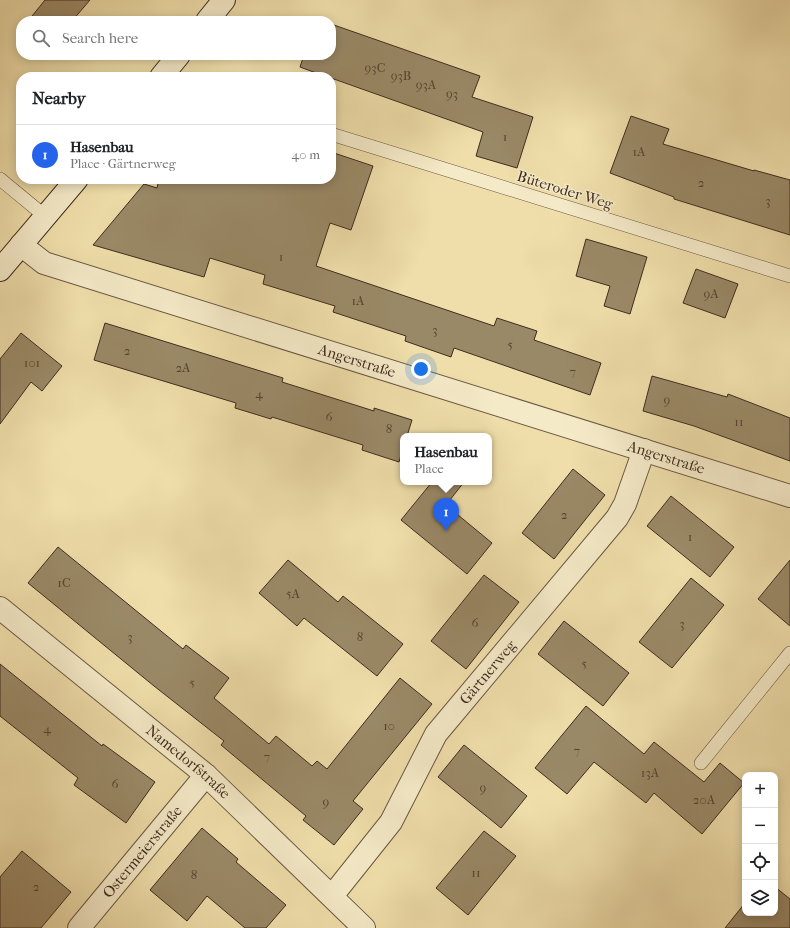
<!DOCTYPE html>
<meta charset="utf-8">
<style>
:root{--surface:#fff;--page:#f6f6f6;--text:#202124;--muted:#757577;--line:#e0e0e0;--accent:#2563eb}
body{margin:0;font-family:"IM FELL French Canon",serif;background:var(--page);color:var(--text)}
.controls{position:absolute;right:12px;bottom:12px;display:grid;overflow:hidden;border-radius:8px;box-shadow:0 2px 10px #0003}
.controls button{width:36px;height:36px;display:grid;place-items:center;padding:0;border:0;border-bottom:1px solid var(--line);background:var(--surface);color:var(--text);font:20px sans-serif}
.you{position:absolute;left:421px;top:369px;width:14px;height:14px;margin:-10px;border:3px solid #fff;border-radius:50%;background:#1a73e8;box-shadow:0 0 0 6px #1a73e833}
.badge{display:grid;place-items:center;width:26px;height:26px;border-radius:50%;background:var(--accent);color:#fff;font-size:13px;font-weight:700}
.pin{position:absolute;translate:-50% -33px;filter:drop-shadow(0 1px 2px #0008)}
.pin::after{content:'';position:absolute;top:21px;width:14px;height:12px;background:inherit;clip-path:polygon(0 0,100% 0,50% 100%)}
.popup{position:absolute;left:400px;top:433px;width:92px;height:52px;box-sizing:border-box;display:grid;place-content:center;border-radius:8px;background:var(--surface);filter:drop-shadow(0 1px 3px #0005);font-size:13px;white-space:nowrap;color:var(--muted)}
.popup b{font-size:15px;color:var(--text)}
.popup::after{content:'';position:absolute;left:50%;top:100%;margin-left:-8px;border:8px solid transparent;border-top-color:var(--surface)}
.list{margin:0;padding:0;list-style:none}
h2{display:flex;justify-content:space-between;align-items:center;height:52px;margin:0;padding:0 16px;font-size:17px}
h2 small{font-size:13px;font-weight:400;color:var(--muted)}
.list li{display:grid;grid-template-columns:26px 1fr auto;gap:12px;align-items:center;box-sizing:border-box;height:60px;padding:0 16px;border-top:1px solid var(--line)}
.list b{display:block;font-size:15px;white-space:nowrap}
.list p{margin:0;font-size:13px;white-space:nowrap;color:var(--muted)}
.list em{font-size:13px;font-style:normal;color:var(--muted)}
.icon{flex:none;width:22px;height:22px;fill:none;stroke:currentColor;stroke-width:2;stroke-linecap:round;stroke-linejoin:round}
.map{position:relative;flex:none;width:790px;height:928px;overflow:hidden}
.search{position:absolute;background:var(--surface);box-shadow:0 2px 10px #0003;left:16px;top:16px;width:320px;height:44px;display:flex;align-items:center;gap:10px;box-sizing:border-box;padding:0 14px;border-radius:16px;color:var(--muted);font-size:15px}
.panel{position:absolute;background:var(--surface);box-shadow:0 2px 10px #0003;left:16px;top:72px;width:320px;height:112px;border-radius:16px}
.map>svg:first-child{display:block}
</style>
<div class="map">
<svg width="790" height="928" viewBox="0 0 790 928">
<rect width="100%" height="100%" fill="#efdeaa"/>
<filter id="stains"><feTurbulence type="fractalNoise" baseFrequency=".005" numOctaves="4"/><feColorMatrix values="0 0 0 0 .2 0 0 0 0 .09 0 0 0 0 .02 0 0 0 .5 -.17"/></filter>
<radialGradient id="worn" r=".72"><stop offset=".6" stop-color="#630" stop-opacity="0"/><stop offset="1" stop-color="#630" stop-opacity=".3"/></radialGradient>
<path fill="#9a8967" stroke="#3e2c1f" d="M45,0H90L72,21H28Z
M331,24L480,76L472,97L533,117L517,168L476,156L483,132L331,78V77H327L300,67L304,55H331Z
M631,116L669,129L663,144L754,171V170L790,180V235L674,199V197L610,173Z
M331,152L373,166L351,230L330,223L316,266L494,326L497,318L537,331L534,340L601,363L590,395L454,348L451,357L405,341L406,336L333,312L335,306L263,284L265,275L210,258L204,277L93,245L144,184L157,188L159,179H331Z
M586,239L647,257L630,314L604,306L610,286L576,276Z
M696,269L738,284L725,318L683,303Z
M105,323L283,378L282,382L374,411V408L412,420L407,436H403V448L399,462L362,450L363,445L272,417L271,419L235,408L236,403L94,360Z
M21,333L62,366L42,391L31,382L0,424V359Z
M652,376L727,397L728,394L790,418V461L694,426L643,411Z
M573,469L605,495L554,559L522,533Z
M432,482H464L446,505L492,543L467,574L401,520Z
M671,496L734,547L710,577L647,526Z
M58,547L183,649L186,645L229,678L214,698L269,744L276,736L312,766L317,761L327,769L400,678L432,704L353,801L363,809L334,845L303,820L306,816L221,745L224,741L154,686L28,583Z
M288,560L338,602L343,596L403,644L377,676L304,618L297,626L259,593Z
M790,560V626L758,599Z
M484,575L519,602L466,669L431,641Z
M691,578L724,605L672,668L639,642Z
M564,621L629,673L603,706L538,654Z
M0,664L102,746L103,744L155,782L126,823L74,785L78,778L0,716Z
M586,706L644,754L654,742L704,782L720,763L744,783L702,834L654,793L646,803L594,762L567,794L535,768Z
M464,745L527,796L501,828L438,777Z
M202,828L238,859L236,862L286,905L266,928H245L207,896L187,921L150,890Z
M484,831L516,856L468,915L436,888Z
M22,851L71,892L41,928H0V877Z
M775,887L790,899V928H725L745,903V913H775Z"/>
<g fill="none" stroke-linecap="round" stroke-linejoin="round">
<defs>
<path id="lane" d="M331,134L790,276
M0,179L46,217
M701,763L790,653"/>
<g id="street">
<path id="s1" d="M21,245L44,263L790,496"/>
<path id="s2" d="M0,608L206,775L364,928"/>
<path id="s3" d="M332,896L391,822L436,734L617,518L625,504L644,450"/>
<path id="s4" d="M79,928L206,775"/>
</g>
<path id="secondary" d="M207,21L224,0
M161,77L179,55
M0,270L77,179"/>
</defs>
<use href="#lane" stroke="#6a5842" stroke-width="14"/>
<use href="#street" stroke="#6a5842" stroke-width="24"/>
<use href="#secondary" stroke="#3e2c1f" stroke-width="24"/>
<use href="#lane" stroke="#f5eac8" stroke-width="13"/>
<use href="#street" stroke="#f5eac8" stroke-width="22"/>
<use href="#secondary" stroke="#f5eac8" stroke-width="22"/>
</g>
<g text-anchor="middle" stroke-width="3" stroke-linejoin="round" paint-order="stroke">
<g font-size="13" fill="#554331">
<text x="375" y="72">93C</text>
<text x="401" y="80">93B</text>
<text x="426" y="89">93A</text>
<text x="452" y="98">93</text>
<text x="505" y="141">1</text>
<text x="639" y="156">1A</text>
<text x="701" y="187">2</text>
<text x="768" y="205">3</text>
<text x="281" y="261">1</text>
<text x="711" y="298">9A</text>
<text x="358" y="305">1A</text>
<text x="435" y="334">3</text>
<text x="510" y="349">5</text>
<text x="127" y="355">2</text>
<text x="32" y="367">101</text>
<text x="183" y="372">2A</text>
<text x="573" y="376">7</text>
<text x="259" y="398">4</text>
<text x="667" y="404">9</text>
<text x="329" y="421">6</text>
<text x="739" y="426">11</text>
<text x="389" y="433">8</text>
<text x="564" y="519">2</text>
<text x="690" y="541">1</text>
<text x="64" y="587">1C</text>
<text x="293" y="598">5A</text>
<text x="475" y="627">6</text>
<text x="682" y="628">3</text>
<text x="130" y="641">3</text>
<text x="360" y="641">8</text>
<text x="584" y="668">5</text>
<text x="192" y="687">5</text>
<text x="389" y="730">10</text>
<text x="47" y="733">4</text>
<text x="577" y="755">7</text>
<text x="267" y="761">7</text>
<text x="650" y="777">13A</text>
<text x="115" y="788">6</text>
<text x="483" y="792">9</text>
<text x="704" y="804">20A</text>
<text x="326" y="806">9</text>
<text x="476" y="877">11</text>
<text x="194" y="879">8</text>
<text x="36" y="891">2</text>
</g>
<g font-size="15" fill="#3e2c1f" stroke="#f5eac8">
<text transform="translate(565 190) rotate(17)" y="5">Büteroder Weg</text>
<text dy="5" stroke="none"><textPath href="#s1" startOffset="357">Angerstraße</textPath></text>
<text dy="5" stroke="none"><textPath href="#s1" startOffset="681">Angerstraße</textPath></text>
<text dy="5" stroke="none"><textPath href="#s3" startOffset="274">Gärtnerweg</textPath></text>
<text dy="5" stroke="none"><textPath href="#s2" startOffset="243">Namedorfstraße</textPath></text>
<text dy="5" stroke="none"><textPath href="#s4" startOffset="99">Ostermeierstraße</textPath></text>
</g>
</g>
<rect width="100%" height="100%" filter="url(#stains)"/>
<rect width="100%" height="100%" fill="url(#worn)"/>
</svg>
<div class="controls">
<button>+</button>
<button>−</button>
<button><svg class="icon" aria-label="locate" viewBox="0 0 24 24"><circle cx="12" cy="12" r="6"/><path d="M12 2v4M12 18v4M2 12h4M18 12h4"/></svg></button>
<button><svg class="icon" aria-label="layers" viewBox="0 0 24 24"><path d="M12 4l9 5-9 5-9-5zM3 14l9 5 9-5"/></svg></button>
</div>
<div class="you"></div>
<div class="pin badge" style="left:446px;top:531px">1</div>
<div class="popup"><b>Hasenbau</b>Place</div>
<div class="search"><svg class="icon" aria-label="search" viewBox="0 0 24 24"><circle cx="10" cy="10" r="6"/><path d="M15 15l6 6"/></svg>Search here</div>
<section class="panel">
<h2>Nearby<small></small></h2>
<ul class="list">
<li><span class="badge">1</span><div><b>Hasenbau</b><p>Place · Gärtnerweg</p></div><em>40 m</em></li>
</ul>
</section>
</div>
